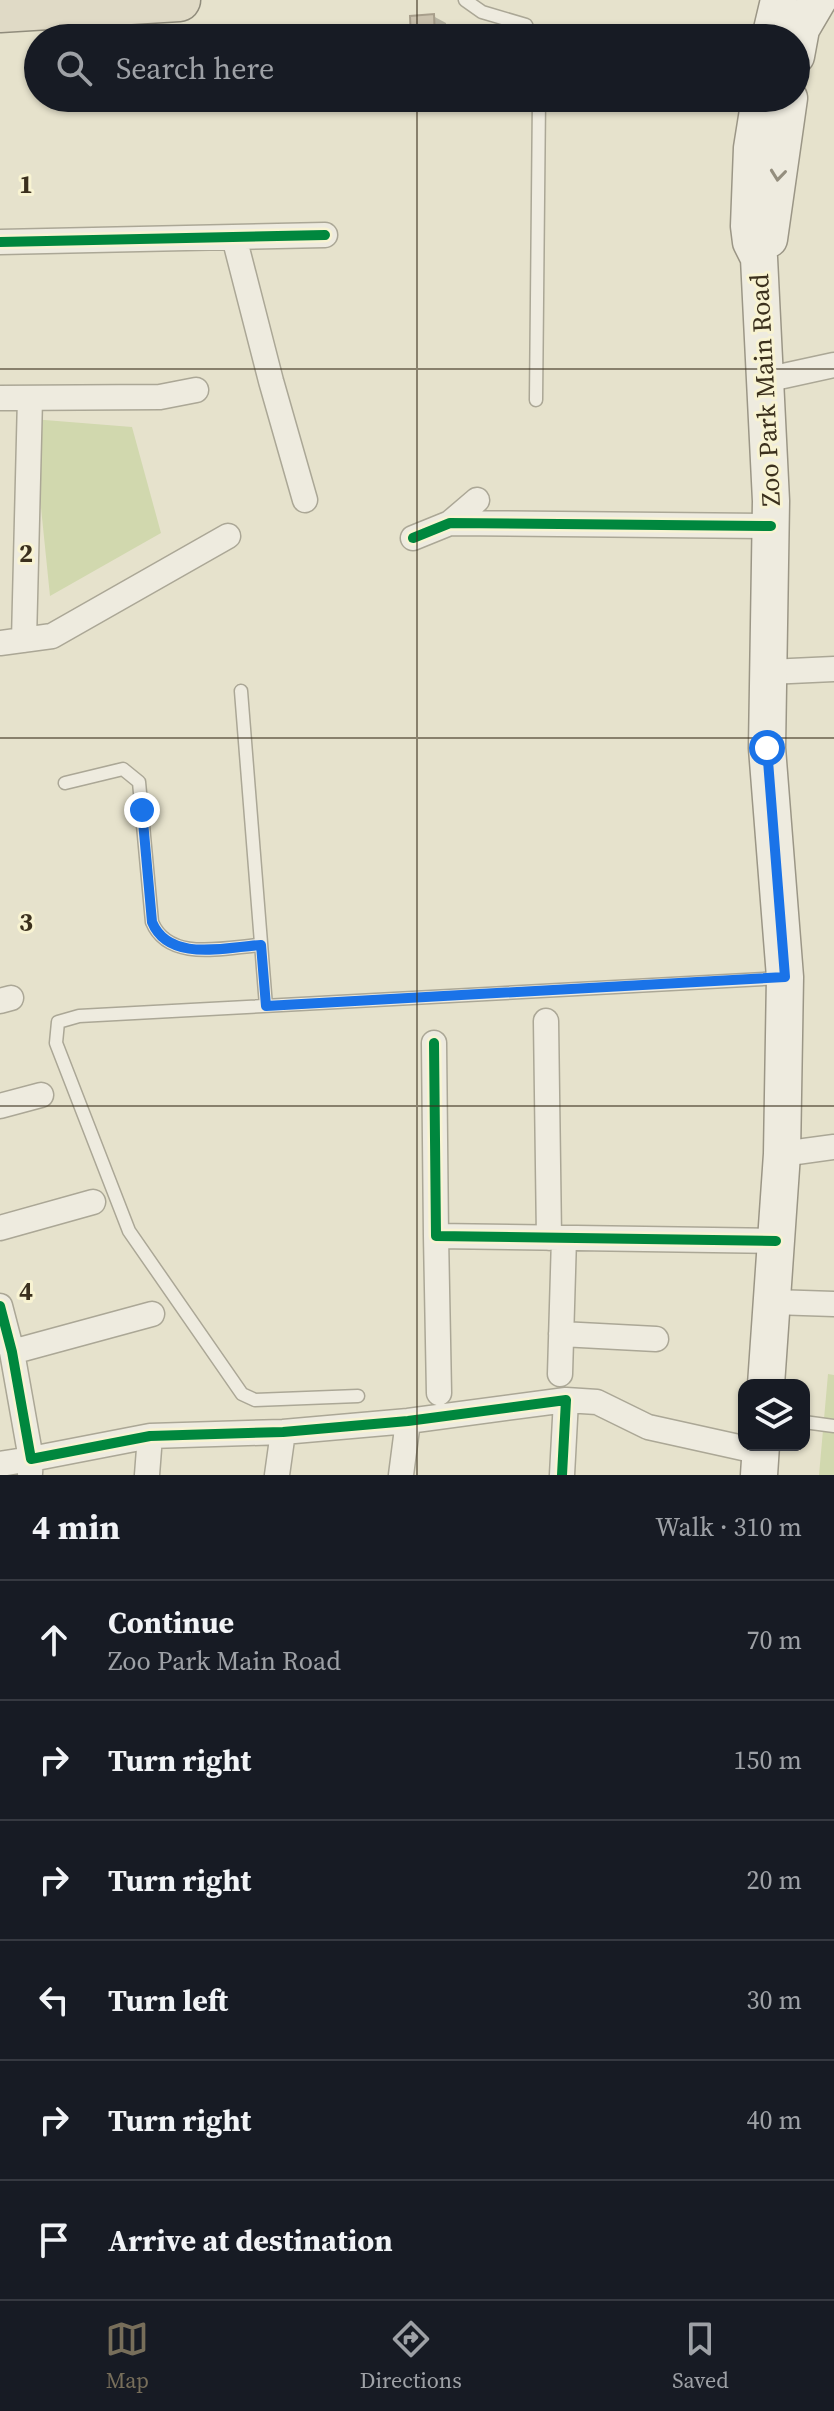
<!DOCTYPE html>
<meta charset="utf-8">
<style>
:root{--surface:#171b24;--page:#242831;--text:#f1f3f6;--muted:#9ea1a6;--line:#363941;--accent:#776e5a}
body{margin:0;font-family:"Source Serif 4",serif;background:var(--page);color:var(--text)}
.controls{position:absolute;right:24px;bottom:24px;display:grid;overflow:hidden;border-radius:16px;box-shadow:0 2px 6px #0004}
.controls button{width:72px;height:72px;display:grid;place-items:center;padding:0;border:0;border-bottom:2px solid var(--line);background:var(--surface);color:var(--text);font:40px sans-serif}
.stop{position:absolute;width:24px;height:24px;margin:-18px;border:6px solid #1a73e8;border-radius:50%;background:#fff}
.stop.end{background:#1a73e8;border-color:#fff;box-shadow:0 2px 8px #0008}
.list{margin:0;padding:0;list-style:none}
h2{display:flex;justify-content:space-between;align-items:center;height:104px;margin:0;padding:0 32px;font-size:34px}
h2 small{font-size:26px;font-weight:400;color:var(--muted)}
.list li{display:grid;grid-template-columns:52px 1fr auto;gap:24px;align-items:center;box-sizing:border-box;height:120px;padding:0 32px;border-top:2px solid var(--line)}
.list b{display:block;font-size:30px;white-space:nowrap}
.list p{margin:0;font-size:26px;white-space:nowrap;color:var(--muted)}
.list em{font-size:26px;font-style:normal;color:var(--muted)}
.icon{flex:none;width:44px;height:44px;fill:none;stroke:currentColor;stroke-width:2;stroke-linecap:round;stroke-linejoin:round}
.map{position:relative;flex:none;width:834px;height:1475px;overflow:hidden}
.search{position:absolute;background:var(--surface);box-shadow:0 2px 6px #0004;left:24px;right:24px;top:24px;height:88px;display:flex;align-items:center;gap:20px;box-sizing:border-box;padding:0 28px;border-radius:44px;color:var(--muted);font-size:30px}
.sheet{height:824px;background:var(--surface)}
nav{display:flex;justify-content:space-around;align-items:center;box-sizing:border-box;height:112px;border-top:2px solid var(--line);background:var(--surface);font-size:22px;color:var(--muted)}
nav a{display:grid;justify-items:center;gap:4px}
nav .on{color:var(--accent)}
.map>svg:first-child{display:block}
</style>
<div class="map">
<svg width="834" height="1475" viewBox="0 0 834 1475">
<rect width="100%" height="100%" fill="#e6e2cc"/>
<path fill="#d1d8ae" d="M32,419L132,427L161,533L50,596Z
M828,1374L834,1375V1475H819Z"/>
<path fill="#0003" d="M433,16L446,23L447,38H413Z"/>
<path fill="#cac1ad" stroke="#a79e8b" stroke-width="2" d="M434,14L435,38H411L410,16Z"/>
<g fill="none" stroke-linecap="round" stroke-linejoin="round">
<defs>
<path id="service" d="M465,0L482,12L526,25L531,38
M536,400L539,98
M241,691L266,1006
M65,783L123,769L139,782L152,922C169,963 226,947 261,945
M358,1396L255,1400L242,1394L129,1231L56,1043L58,1022L79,1016L782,978
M804,1422L834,1426"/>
<path id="minor" d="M234,237L271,381L305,500
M0,242L325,235
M765,380L834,365
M0,398L160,397L196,390
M450,523L477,500
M413,538L450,523L771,526
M24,640L30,398
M0,643L52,636L228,536
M769,672L834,669
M0,1001L11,998
M546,1021L549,1238
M434,1043L436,1236L776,1241
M0,1106L41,1095
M782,1154L834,1147
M0,1228L93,1202
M436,1236L439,1393
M773,1302L834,1304
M0,1306L12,1352L31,1459L150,1436L283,1432L408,1421L566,1400L562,1475
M561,1334L656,1339
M12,1352L152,1314
M560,1374L564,1238
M566,1400L597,1402L648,1427L761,1452
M0,1464L31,1459L30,1473
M147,1475L150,1436
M277,1475L283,1432
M401,1475L408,1421"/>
<path id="secondary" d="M770,38L779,0
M796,56L801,29L818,0
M760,98L752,148L749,226L751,242L759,258L771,501L767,748L785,977L782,1154L766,1385
M769,239L789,98
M759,1475L761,1445"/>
<path id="trunk" d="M0,11L179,0"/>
</defs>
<use href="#service" stroke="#aba796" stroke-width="15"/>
<use href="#minor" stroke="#aba796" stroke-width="27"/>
<use href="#secondary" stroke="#9b9686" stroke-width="39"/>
<use href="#trunk" stroke="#908c7c" stroke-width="45"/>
<use href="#service" stroke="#eeebdf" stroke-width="12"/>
<use href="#minor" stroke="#eeebdf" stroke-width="24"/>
<use href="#secondary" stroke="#eeebdf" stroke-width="36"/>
<use href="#trunk" stroke="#e0dac6" stroke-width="42"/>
<defs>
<path id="cycleway" d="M0,242L325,235
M413,538L450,523L771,526
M434,1043L436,1236L776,1241
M0,1306L12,1352L31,1459L150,1436L283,1432L408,1421L566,1400L562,1475"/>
</defs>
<use href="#cycleway" stroke="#f8f3d2" stroke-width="15"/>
<use href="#cycleway" stroke="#00873e" stroke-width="10"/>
</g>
<defs><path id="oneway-chevron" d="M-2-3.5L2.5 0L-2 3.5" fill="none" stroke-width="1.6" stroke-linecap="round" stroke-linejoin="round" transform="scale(2)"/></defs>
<use stroke="#948e7e" href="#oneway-chevron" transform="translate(778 175) rotate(96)"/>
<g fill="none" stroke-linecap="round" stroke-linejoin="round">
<path stroke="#1a73e8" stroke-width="10" d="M142,810L152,922C169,963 226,947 261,945L266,1006L785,977L767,748"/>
</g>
<path fill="none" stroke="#3b301d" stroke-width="2" stroke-opacity="0.55" d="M417,0V38M417,98V1475M0,369H834M0,738H834M0,1106H834"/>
<g text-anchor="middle" stroke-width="6" stroke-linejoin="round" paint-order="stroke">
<g font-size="26" fill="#3b301d" stroke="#f8f3d2">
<text transform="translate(765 390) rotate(-93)" y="9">Zoo Park Main Road</text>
</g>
</g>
<g font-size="26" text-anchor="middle" font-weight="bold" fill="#3b301d" stroke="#f8f3d2" stroke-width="6" stroke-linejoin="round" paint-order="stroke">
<text x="26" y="193">1</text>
<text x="26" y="562">2</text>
<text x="26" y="931">3</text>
<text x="26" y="1300">4</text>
</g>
</svg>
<div class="controls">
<button><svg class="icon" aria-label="layers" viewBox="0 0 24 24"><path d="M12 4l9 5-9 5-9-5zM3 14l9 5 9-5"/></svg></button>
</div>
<div class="stop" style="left:767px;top:748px"></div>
<div class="stop end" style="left:142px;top:810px"></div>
<div class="search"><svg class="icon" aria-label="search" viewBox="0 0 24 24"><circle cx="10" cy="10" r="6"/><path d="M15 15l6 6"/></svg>Search here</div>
</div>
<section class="sheet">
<h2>4 min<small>Walk · 310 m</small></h2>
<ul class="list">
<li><svg class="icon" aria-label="ahead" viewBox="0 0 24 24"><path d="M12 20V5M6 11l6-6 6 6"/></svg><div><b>Continue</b><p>Zoo Park Main Road</p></div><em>70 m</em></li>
<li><svg class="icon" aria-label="right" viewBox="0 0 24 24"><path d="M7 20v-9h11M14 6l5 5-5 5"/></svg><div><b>Turn right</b></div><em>150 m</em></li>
<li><svg class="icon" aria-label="right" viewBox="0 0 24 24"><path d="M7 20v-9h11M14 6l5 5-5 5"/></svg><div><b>Turn right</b></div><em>20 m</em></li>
<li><svg class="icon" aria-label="left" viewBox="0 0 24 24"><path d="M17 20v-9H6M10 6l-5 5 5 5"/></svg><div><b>Turn left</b></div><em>30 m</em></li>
<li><svg class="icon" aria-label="right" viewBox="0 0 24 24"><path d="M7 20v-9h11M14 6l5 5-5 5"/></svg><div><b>Turn right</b></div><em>40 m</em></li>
<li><svg class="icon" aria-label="arrive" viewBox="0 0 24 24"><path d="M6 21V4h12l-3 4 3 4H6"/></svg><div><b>Arrive at destination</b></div></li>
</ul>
</section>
<nav>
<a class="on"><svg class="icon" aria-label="map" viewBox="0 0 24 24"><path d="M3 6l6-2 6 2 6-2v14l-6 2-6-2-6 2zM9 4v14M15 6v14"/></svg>Map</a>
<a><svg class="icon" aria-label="directions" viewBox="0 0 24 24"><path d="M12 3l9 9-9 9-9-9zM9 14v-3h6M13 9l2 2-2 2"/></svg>Directions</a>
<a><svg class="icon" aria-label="saved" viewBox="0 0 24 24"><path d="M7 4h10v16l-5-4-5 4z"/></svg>Saved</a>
</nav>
